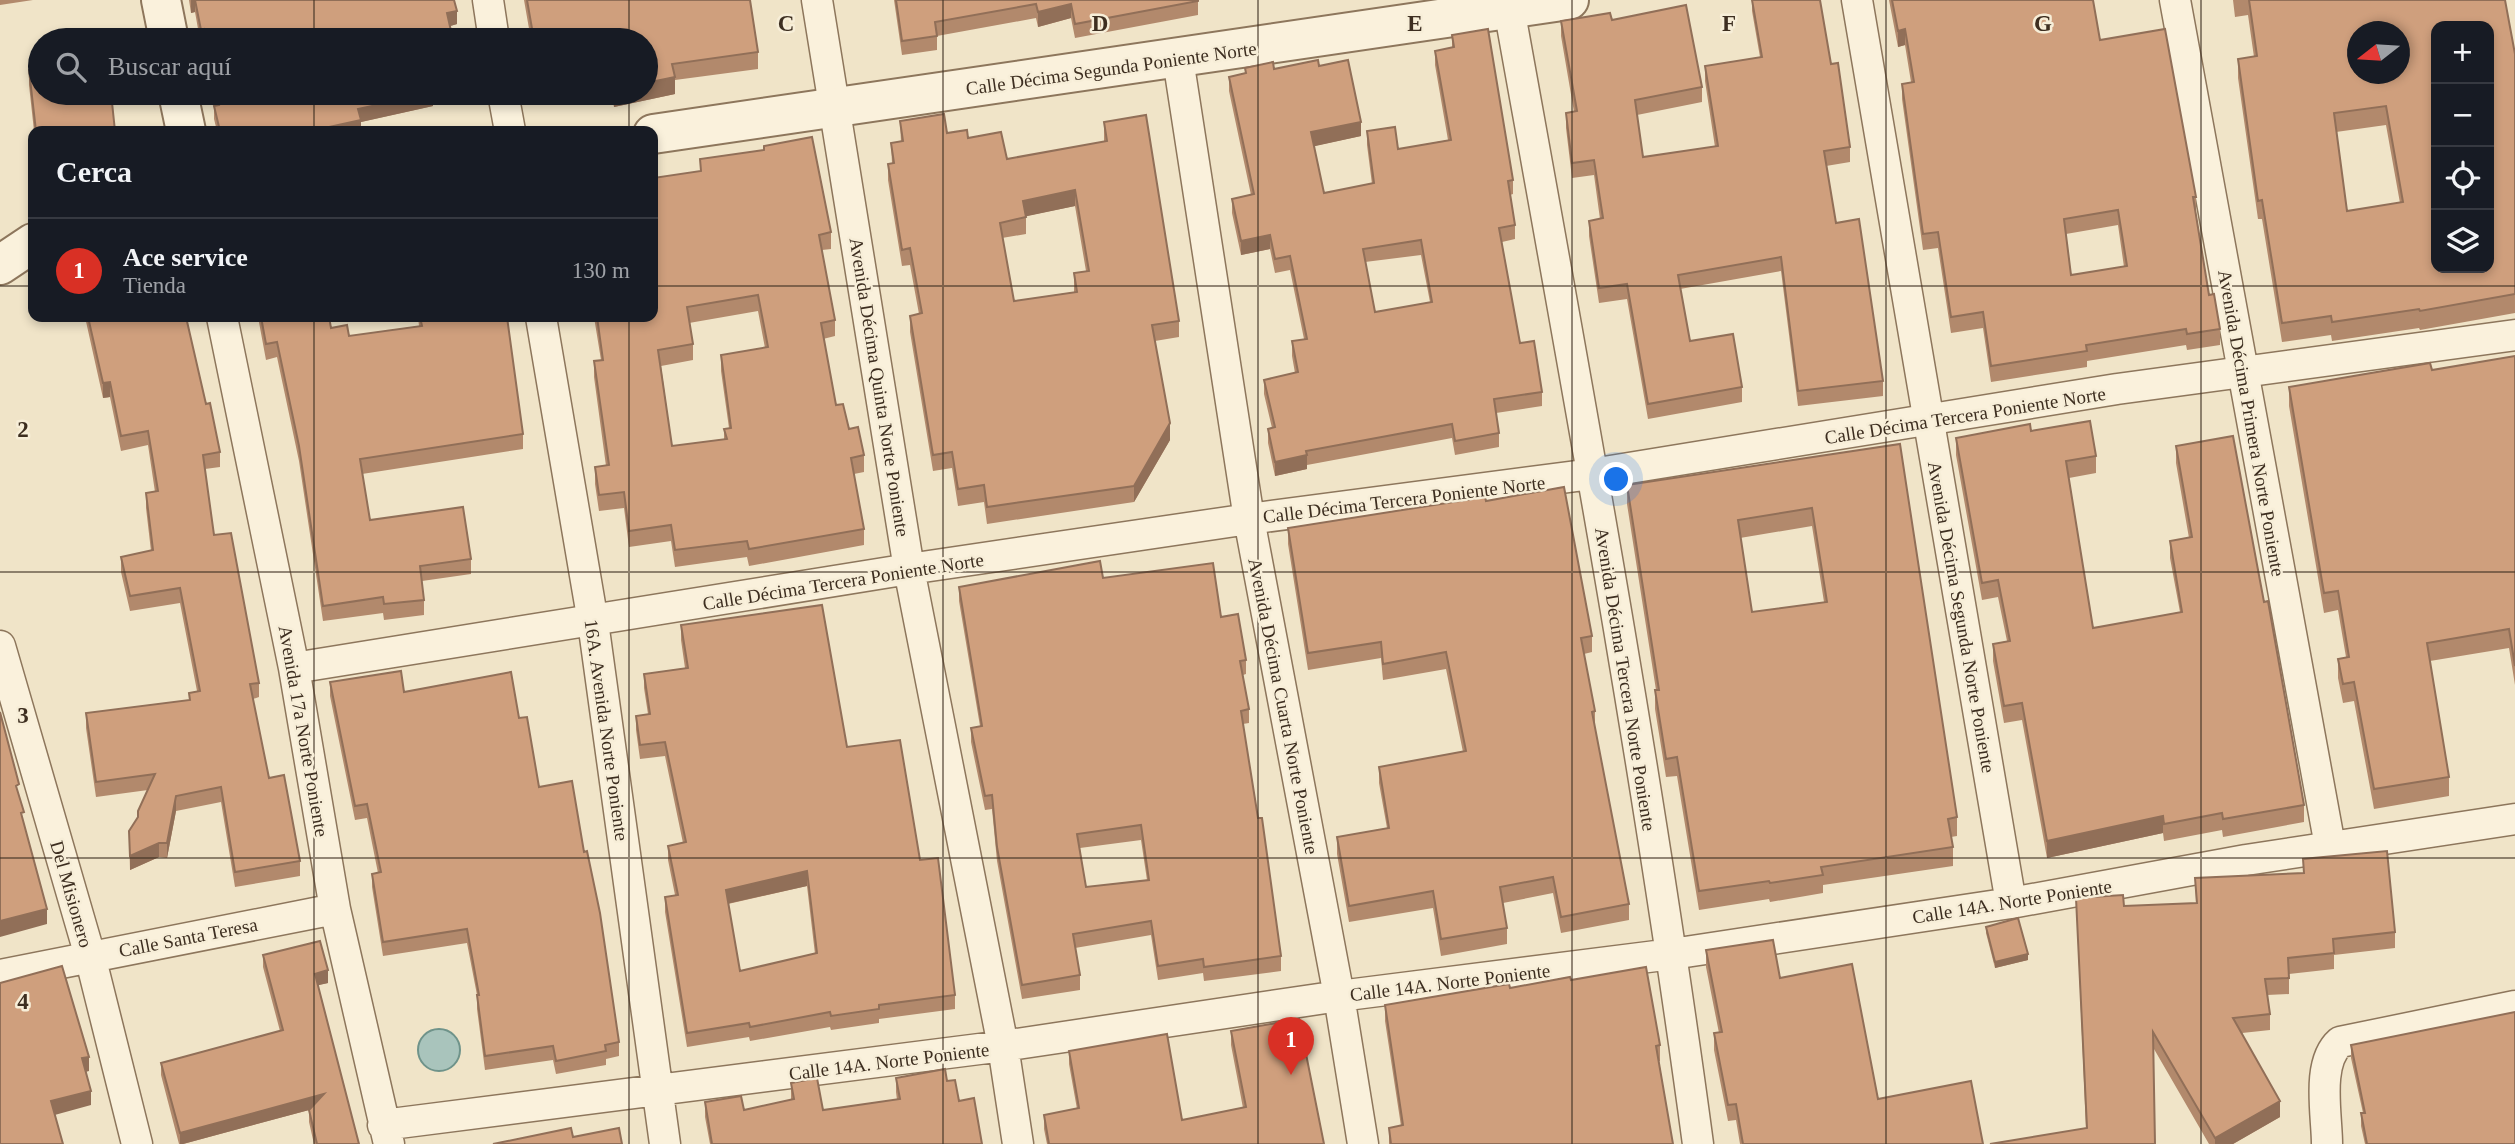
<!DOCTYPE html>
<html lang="es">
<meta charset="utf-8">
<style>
:root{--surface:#171b24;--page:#20242c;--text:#f1f3f6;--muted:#9ea1a6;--line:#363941;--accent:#d93025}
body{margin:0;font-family:"Times New Roman",serif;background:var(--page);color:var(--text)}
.controls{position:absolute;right:21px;top:21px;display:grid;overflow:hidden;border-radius:14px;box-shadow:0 4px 10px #0003}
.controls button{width:63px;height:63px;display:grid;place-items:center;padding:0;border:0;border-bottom:2px solid var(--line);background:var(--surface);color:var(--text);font:35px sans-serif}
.compass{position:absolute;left:2347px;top:21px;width:63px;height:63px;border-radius:50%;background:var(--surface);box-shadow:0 4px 10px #0003;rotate:253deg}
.you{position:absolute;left:1617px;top:480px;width:24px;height:24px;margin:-18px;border:5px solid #fff;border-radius:50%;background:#1a73e8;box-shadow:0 0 0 10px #1a73e833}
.badge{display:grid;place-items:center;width:46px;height:46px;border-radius:50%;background:var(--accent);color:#fff;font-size:23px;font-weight:700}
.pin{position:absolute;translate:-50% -58px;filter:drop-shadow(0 2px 4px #0008)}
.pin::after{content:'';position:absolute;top:37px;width:24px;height:21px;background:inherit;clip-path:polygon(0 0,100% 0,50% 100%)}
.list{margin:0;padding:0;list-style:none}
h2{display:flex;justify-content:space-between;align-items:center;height:91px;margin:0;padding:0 28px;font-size:30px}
h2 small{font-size:23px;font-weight:400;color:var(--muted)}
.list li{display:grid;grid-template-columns:46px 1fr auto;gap:21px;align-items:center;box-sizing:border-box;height:105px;padding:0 28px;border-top:2px solid var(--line)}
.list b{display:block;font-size:26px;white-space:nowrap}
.list p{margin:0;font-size:23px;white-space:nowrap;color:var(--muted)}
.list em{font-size:23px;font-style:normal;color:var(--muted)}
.icon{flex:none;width:38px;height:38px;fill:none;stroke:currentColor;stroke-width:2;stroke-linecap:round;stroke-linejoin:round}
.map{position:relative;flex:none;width:2515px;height:1144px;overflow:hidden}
.search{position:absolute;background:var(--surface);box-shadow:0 4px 10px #0003;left:28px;top:28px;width:630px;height:77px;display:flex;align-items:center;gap:18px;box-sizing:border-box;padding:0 24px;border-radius:38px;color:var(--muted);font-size:26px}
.panel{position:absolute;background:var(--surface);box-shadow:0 4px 10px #0003;left:28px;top:126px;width:630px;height:196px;border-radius:14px}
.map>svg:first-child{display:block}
</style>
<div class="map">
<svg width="2515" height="1144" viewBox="0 0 2515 1144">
<rect width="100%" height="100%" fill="#f0e4c8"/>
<path fill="#a9c4bc" stroke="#6f938a" stroke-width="2" d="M418 1050a21 21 0 1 1 42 0a21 21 0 1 1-42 0Z"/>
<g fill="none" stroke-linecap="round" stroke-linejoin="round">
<defs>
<path id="minor" d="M488,0L494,40
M817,0L909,569L1003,1046L1018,1144
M1857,0L2011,903
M2175,0L2330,846
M1509,8C1577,386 1647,764 1698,1144
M1178,59L1249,519L1339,996L1363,1144
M503,93L510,131
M222,317L294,668L335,909L389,1144
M541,317L593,622L665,1144
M0,646L90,956L137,1144
M294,668L909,569L1249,519L1592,474L2117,389L2515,335
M0,975L335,909
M383,1125L1003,1046L1339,996L1672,954L2011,903L2246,860L2515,819
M2327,1144C2327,1115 2316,1063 2340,1042L2515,1006"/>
<path id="tertiary" d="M161,0L169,40
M178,93L186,131
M653,134L1569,0
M0,265L33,243"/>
</defs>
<use href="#minor" stroke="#8d765c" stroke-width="33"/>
<use href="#tertiary" stroke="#8d765c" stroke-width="42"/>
<use href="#minor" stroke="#faf1dc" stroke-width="30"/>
<use href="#tertiary" stroke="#faf1dc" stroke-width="38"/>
</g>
<path fill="#b2896c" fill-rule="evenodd" d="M0,0H33L0,5Z
M189,0H454L457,24L450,26L453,40H200L195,12L191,13Z
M524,0H750L758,52V69L675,80V94L614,107L611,93H646V40H531Z
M894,0H1198V15L1075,38L1071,18L1038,27L1036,18L937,36V50L902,55Z
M1752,0H1820L1831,64L1850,147V162L1826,166L1836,223L1883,381V396L1798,406L1781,271L1680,289L1690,341L1742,387V402L1648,419L1627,299L1599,303L1589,236V221L1600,219L1594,175L1572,178L1566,128V113L1574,112L1561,36V21L1612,20L1702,87V102L1637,115L1643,157L1715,147L1705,81V66L1760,57L1752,11Z
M1889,0H2093L2100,40L2196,197V213L2209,295L2220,329V345L2187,350L2186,345L2087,361V367L1991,382L1983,328L1951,333L1938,248L1923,250L1902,99V84L1911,82L1905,45L1898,47ZM2118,225L2124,267L2071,275L2066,234Z
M2233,0H2505L2515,54V313L2420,330L2419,328L2332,341L2331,335L2282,342L2262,219H2258L2238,78V59L2254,57L2248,15L2235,17ZM2386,125L2400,203L2347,211L2336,132Z
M1452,35L1513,180V194L1510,195L1515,225V239L1502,242L1520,343L1542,392V406L1496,413L1499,433V447L1455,455L1452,438L1307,465V469L1275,476L1268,443V429L1272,428L1264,394V380L1295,373L1292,356V341L1304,339L1290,270L1275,273L1270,249L1241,255L1232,213V199L1251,195L1229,91V77L1245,74V68L1274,69L1319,66L1361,136L1314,146L1324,193L1372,184L1367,145V131L1398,149L1448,140L1435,65V51L1452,48ZM1421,255L1430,302L1375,312L1365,262Z
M29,70L115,131H34L29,85Z
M214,93H433V106L361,122V131H217L214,119V106L216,105Z
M540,93H581L542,100Z
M900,121L968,138L1007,159L1104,142V122L1179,321V337L1155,341L1170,440L1134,502L987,524L984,502L958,506L952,468L933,471L910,332V316L919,314L910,265L902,266L888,180V164L892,163L891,143L901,142ZM1075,206L1086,271L1074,273V292L1014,301L1002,238L1026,234V216Z
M764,146L831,232V249L822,250L835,320V336L823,339L836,405L864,455V472L854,474L864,529V545L749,566L747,557L675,567L671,541L629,547L624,508L599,511L595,484V467L606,466L594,377V361L601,360L594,317H653L700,171V159L764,150ZM758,311L765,348L721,355V371L729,428L724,429V439L672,446L661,366L693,360V344L689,323Z
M85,317H186L206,404L220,452V467L205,469L214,535L259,683V697L253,699L269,778L300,861V876L235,887L221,802L176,811L167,858L159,857L130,870L129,831L138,818V811L148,790L96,797L86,728V713L189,700V693L197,691L180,603L130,611L121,572V557L151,551L146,508V493L155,492L148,445L121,451L110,397L103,398Z
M258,317H329L331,328L349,336L419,326L418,317H507L523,434V449L362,474L370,520L471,559V574L422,581L424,600V615L384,620L383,613L323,621L299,461L277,357L266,360Z
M2515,356V685L2509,648L2430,661L2449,777V796L2374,809L2354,701L2343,703L2338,678V659L2346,657L2338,610L2324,613L2289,406V387L2432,370Z
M2031,431L2096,456V473L2069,478L2093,628L2180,612L2170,558V541L2189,538L2176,463V446L2264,602L2304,805V822L2223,837L2222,830L2164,841L2163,833L2047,858L2022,720L2004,723L1993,661V644L2007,641L1998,597L1982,600L1956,455V438Z
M1900,444L1957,817V836L1951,837L1953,847V866L1823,885V893L1770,902L1769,899L1699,910L1677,776L1666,777L1655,709V690H1656L1627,504V485ZM1812,526L1824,602L1752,612L1740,538Z
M1486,501L1592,636V652L1584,654L1595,711V727L1629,904V920L1561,933L1553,893L1503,903L1507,928V944L1441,956L1433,908L1349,922L1337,854V837L1387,828L1379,783V767L1463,752L1446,669L1383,680L1381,658L1308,670L1288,544V528Z
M1103,578L1221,617L1246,660V674L1243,675L1249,709V723L1243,724L1281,956V971L1204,981L1203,973L1158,980L1151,935L1075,948L1080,975V990L1022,999L997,861L992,809L985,810L971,742V728L980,726L959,601V587ZM1141,840L1147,880L1086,887L1080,848Z
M681,625L847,747L920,860L955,995V1009L879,1019V1023L831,1030L830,1027L750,1041L749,1037L687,1047L665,912V897L675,895L668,860V846L683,843L665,756L640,759L636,730V716L648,714L644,688V674L685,668L681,640ZM807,886L815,954L740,971L728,904Z
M330,682L404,692L519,718L539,787L584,852L619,1042V1056L606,1059V1065L556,1074L553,1060L485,1070L477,1009V995L467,943L383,956L372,887V874L378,873L367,818L355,820L330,696Z
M2303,859L2395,932V948L2334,955V969L2289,974V994L2267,995L2270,1014V1030L2242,1033L2280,1117L2233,1144H2209L2154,1049L2086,1129L2076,898L2124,906L2196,903L2195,878L2303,873Z
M1986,927L2028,960L1995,968L1986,933Z
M1706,950L1780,978L1878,1099L1983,1144H1740L1736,1120L1728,1121L1714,1050V1033H1719L1706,967Z
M263,955L328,983L318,985L359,1144H314L309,1122V1110L183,1144H179L161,1075V1063L280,1031L263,967Z
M1571,980L1660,1045V1061H1659L1673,1144H1389V1128L1401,1126L1385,1021V1005Z
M1231,1031L1324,1144H1047L1044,1129V1115L1077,1109L1069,1064V1051L1182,1120L1243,1108L1231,1045Z
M2351,1045L2515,1144H2365L2361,1126V1113H2363L2351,1058Z
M896,1078L947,1081L959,1101L982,1144H710L705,1117V1102L744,1110L791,1100V1083L823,1110L897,1100L896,1092Z"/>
<path fill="#916f58" d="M191,0H195V12L191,13Z
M1071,4V18L1038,27V12Z
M457,11V24L447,27V13Z
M1905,29V45L1898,47V31Z
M675,77V94L614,107V93H646V83Z
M433,93V106L361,122V131H311L358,109Z
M1361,122V136L1311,147V132Z
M1075,190V206L1023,217V201Z
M1270,235V249L1241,255V241Z
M110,382V397L103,398V383Z
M1170,423V440L1134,502V486Z
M1307,455V469L1275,476V462Z
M176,796V811L167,858V843Z
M2163,816V833L2047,858V841Z
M159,843V857L130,870V856Z
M807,871V886L726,904V890Z
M47,909V924L0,937V921Z
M2028,954V960L1995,968V962Z
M328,970V983L315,986V974Z
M89,1057V1071L82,1073V1058Z
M91,1091V1105L51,1116V1101Z
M324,1094V1106L183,1144H180V1133Z
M2280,1101V1117L2233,1144H2215V1138Z"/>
<path fill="#cf9f7d" stroke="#916f58" stroke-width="2" fill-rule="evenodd" d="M195,0H454L457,11L447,13L453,40H206L204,29L201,30Z
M527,0H750L758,52L672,64L675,77L646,83V40H534Z
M896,0H1198V1L1075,24L1071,4L1038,12L1036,4L935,22L937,36L902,41Z
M1752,0H1820L1831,64L1838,63L1850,147L1824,151L1836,223L1859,219L1883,381L1798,391L1781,257L1678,275L1690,341L1733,334L1742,387L1648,404L1627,284L1599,288L1589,221L1603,218L1594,160L1572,163L1566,113L1577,111L1561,21L1610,13L1612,20L1686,5L1702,87L1635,100L1643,157L1718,146L1705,66L1762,57Z
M1892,0H2093L2100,40L2165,29L2196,197H2193L2209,295L2214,294L2220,329L2187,334L2186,329L2086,345L2087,351L1991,366L1983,312L1951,317L1938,232L1923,234L1902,84L1914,82L1905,29L1898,31ZM2118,210L2127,266L2071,275L2064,219Z
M2249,0H2505L2515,54V294L2420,311L2419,309L2332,322L2331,316L2282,323L2262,200L2258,201L2238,59L2257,56ZM2436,26H2489V268H2436ZM2357,32H2399V74H2357ZM2386,106L2403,202L2347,211L2334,113Z
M1488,29L1513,180L1508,181L1515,225L1499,228L1520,343L1534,341L1542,392L1494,399L1499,433L1455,441L1452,424L1306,451L1307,455L1275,462L1268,429L1275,427L1264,380L1298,372L1292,341L1307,339L1290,256L1275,259L1270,235L1241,241L1232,199L1254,194L1229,77L1246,73L1245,68L1273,62L1274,69L1318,60L1319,66L1348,60L1361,122L1311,132L1324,193L1374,183L1367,131L1395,127L1398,149L1451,140L1435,51L1454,47L1452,35ZM1421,240L1432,302L1375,312L1363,249Z
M40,66V93H111L115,131H36L29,70Z
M216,93H433L358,109L361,120L311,131H220L214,106L219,105Z
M944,114L947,133L967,130L968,138L1001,132L1007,159L1107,141L1104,122L1146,115L1179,321L1152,325L1170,423L1134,486L987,507L984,485L958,489L952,452L933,455L910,316L922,313L910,248L902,250L888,164L894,163L891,143L903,141L900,121ZM1075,190L1089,271L1074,273L1077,292L1014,301L1000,223L1026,217L1023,201Z
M812,137L831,232L819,235L835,320L821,323L836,405L843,404L849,429L858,427L864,455L851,458L864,529L749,549L747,541L675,550L671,525L629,531L624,492L599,495L595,467L609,465L594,361L603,360L597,317H653V178L701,171L700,159L764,150V146ZM758,295L768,347L721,355L731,428L724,429L727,439L672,446L658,350L693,344L687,307Z
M88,317H186L206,404L210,403L220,452L203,455L214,535L231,533L259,683L250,684L269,778L284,775L300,861L235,872L221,787L176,796L167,843H159L130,856L129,831L138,817V811L155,774L96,782L86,713L190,700L189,693L200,691L180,588L130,596L121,557L153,550L146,493L158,491L148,431L121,436L110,382L103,383Z
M261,317H329L331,328L347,325L349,336L422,326L420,317H507L523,434L360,459L370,520L463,507L471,559L420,566L424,600L384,604L383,597L323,606L299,446L277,342L266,344Z
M2515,356V666L2509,629L2427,643L2449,777L2374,789L2354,682L2343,684L2338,659L2349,657L2338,591L2324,593L2289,387L2430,363L2432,370Z
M2090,421L2096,456L2066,461L2093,628L2182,612L2170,541L2192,537L2176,446L2233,436L2264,602L2268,601L2304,805L2223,819L2222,813L2164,824L2163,816L2047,841L2022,703L2004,706L1993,644L2010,641L1998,580L1982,583L1956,438L2030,424L2031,431Z
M1900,444L1957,817L1948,819L1953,847L1821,867L1823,875L1770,883L1769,881L1699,891L1677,757L1666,759L1655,690H1659L1627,485ZM1812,508L1827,602L1752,612L1738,520Z
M1564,487L1592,636L1581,638L1595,711L1592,712L1629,904L1561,917L1553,877L1500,887L1507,928L1441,939L1433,891L1349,906L1337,837L1389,828L1379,767L1466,751L1446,652L1383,664L1381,642L1308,653L1288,528L1485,497L1486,501Z
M1100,561L1103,578L1213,563L1221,617L1238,614L1246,660L1240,661L1249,709L1241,711L1258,818H1262L1281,956L1204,967L1203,959L1158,966L1151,921L1073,934L1080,975L1022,985L997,847L992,795L985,796L971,728L982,726L959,587ZM1141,825L1149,880L1086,887L1077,834Z
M822,605L847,747L900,740L920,860L938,858L955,995L879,1005V1009L831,1016L830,1012L750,1027L749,1023L687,1033L665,897L678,895L668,846L686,842L665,742L640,745L636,716L650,714L644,674L688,668L681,625ZM807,871L817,953L740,971L726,890Z
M401,671L404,692L511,672L519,718L527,717L539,787L572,781L584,852L587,851L600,913L619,1042L605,1045L606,1051L556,1061L553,1046L485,1056L477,995H479L467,929L383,942L372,874L381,872L367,804L355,806L330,682Z
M0,712L19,784L16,786L24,812L21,813L47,909L0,921Z
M2387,851L2395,932L2333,939L2334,953L2288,958L2289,978L2265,979L2270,1014L2233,1018L2280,1101L2215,1138L2153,1032L2155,1144H1990L2087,1128L2076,898L2123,895L2124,906L2197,903L2195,878L2304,873L2303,859Z
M2018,918L2028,954L1995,962L1986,927Z
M1773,940L1780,978L1852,964L1878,1099L1971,1081L1983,1144H1743L1736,1104L1728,1105L1714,1033L1722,1032L1706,950Z
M320,941L328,970L315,974L359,1144H317L309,1110L324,1094L180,1133L161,1063L283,1030L263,955Z
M62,966L89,1057L82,1058L91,1091L51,1101L63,1144H0V983Z
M1646,967L1660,1045L1656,1046L1673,1144H1391L1389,1128L1403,1125L1385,1005L1509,984L1510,988L1570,977L1571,980Z
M2515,1012V1144H2367L2361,1113H2365L2351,1045Z
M1299,1019L1324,1144H1049L1044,1115L1079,1108L1069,1051L1167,1034L1182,1120L1246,1107L1231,1031Z
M945,1069L947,1081L955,1080L959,1101L974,1098L982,1144H712L705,1102L741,1096L744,1110L794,1099L791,1083L817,1078L823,1110L900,1099L896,1078Z
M571,1128L573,1137L619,1128L622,1144H493Z"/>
<path fill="none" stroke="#3d2e20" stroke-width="2" stroke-opacity="0.55" d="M314,0V40M629,0V40M943,0V1144M1258,0V1144M1572,0V1144M1886,0V1144M2201,0V1144M314,93V131M629,93V131M0,286H33M653,286H2515M314,317V1144M629,317V1144M0,572H2515M0,858H2515"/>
<g text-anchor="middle" stroke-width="5" stroke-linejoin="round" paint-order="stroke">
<g font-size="19" fill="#3d2e20" stroke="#f7eed8">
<text transform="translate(1111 68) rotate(-8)" y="7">Calle Décima Segunda Poniente Norte</text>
<text transform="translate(880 387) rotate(81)" y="7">Avenida Décima Quinta Norte Poniente</text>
<text transform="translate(1965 415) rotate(-9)" y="7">Calle Décima Tercera Poniente Norte</text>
<text transform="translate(2252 423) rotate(80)" y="7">Avenida Décima Primera Norte Poniente</text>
<text transform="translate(1404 499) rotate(-7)" y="7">Calle Décima Tercera Poniente Norte</text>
<text transform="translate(843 581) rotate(-9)" y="7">Calle Décima Tercera Poniente Norte</text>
<text transform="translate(1962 617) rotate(80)" y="7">Avenida Décima Segunda Norte Poniente</text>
<text transform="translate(1626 679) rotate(81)" y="7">Avenida Décima Tercera Norte Poniente</text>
<text transform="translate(1284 706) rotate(79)" y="7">Avenida Décima Cuarta Norte Poniente</text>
<text transform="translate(607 730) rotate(82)" y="7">16A. Avenida Norte Poniente</text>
<text transform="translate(304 731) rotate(80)" y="7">Avenida 17a Norte Poniente</text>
<text transform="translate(72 894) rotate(74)" y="7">Del Misionero</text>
<text transform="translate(2012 901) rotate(-9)" y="7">Calle 14A. Norte Poniente</text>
<text transform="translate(188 937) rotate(-11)" y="7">Calle Santa Teresa</text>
<text transform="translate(1450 982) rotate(-7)" y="7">Calle 14A. Norte Poniente</text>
<text transform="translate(889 1061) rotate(-7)" y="7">Calle 14A. Norte Poniente</text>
</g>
</g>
<g font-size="23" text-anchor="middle" font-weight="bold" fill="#3d2e20" stroke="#f7eed8" stroke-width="5" stroke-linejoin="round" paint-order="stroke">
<text x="786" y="31">C</text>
<text x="1100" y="31">D</text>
<text x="1415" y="31">E</text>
<text x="1729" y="31">F</text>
<text x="2043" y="31">G</text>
<text x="23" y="437">2</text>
<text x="23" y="723">3</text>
<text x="23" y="1009">4</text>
</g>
</svg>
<div class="controls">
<button>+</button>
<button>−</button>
<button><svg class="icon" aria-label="locate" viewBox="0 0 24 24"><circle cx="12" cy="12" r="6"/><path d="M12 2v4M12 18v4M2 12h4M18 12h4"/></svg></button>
<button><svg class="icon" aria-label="layers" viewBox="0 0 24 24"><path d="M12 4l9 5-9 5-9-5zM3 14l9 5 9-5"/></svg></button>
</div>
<svg class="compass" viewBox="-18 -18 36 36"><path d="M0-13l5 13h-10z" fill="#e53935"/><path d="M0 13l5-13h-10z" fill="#9ea1a6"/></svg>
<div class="you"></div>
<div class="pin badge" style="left:1291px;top:1075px">1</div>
<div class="search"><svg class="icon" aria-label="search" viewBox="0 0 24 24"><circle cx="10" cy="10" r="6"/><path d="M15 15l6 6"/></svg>Buscar aquí</div>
<section class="panel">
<h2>Cerca<small></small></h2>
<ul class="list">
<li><span class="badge">1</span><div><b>Ace service</b><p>Tienda</p></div><em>130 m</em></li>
</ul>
</section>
</div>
